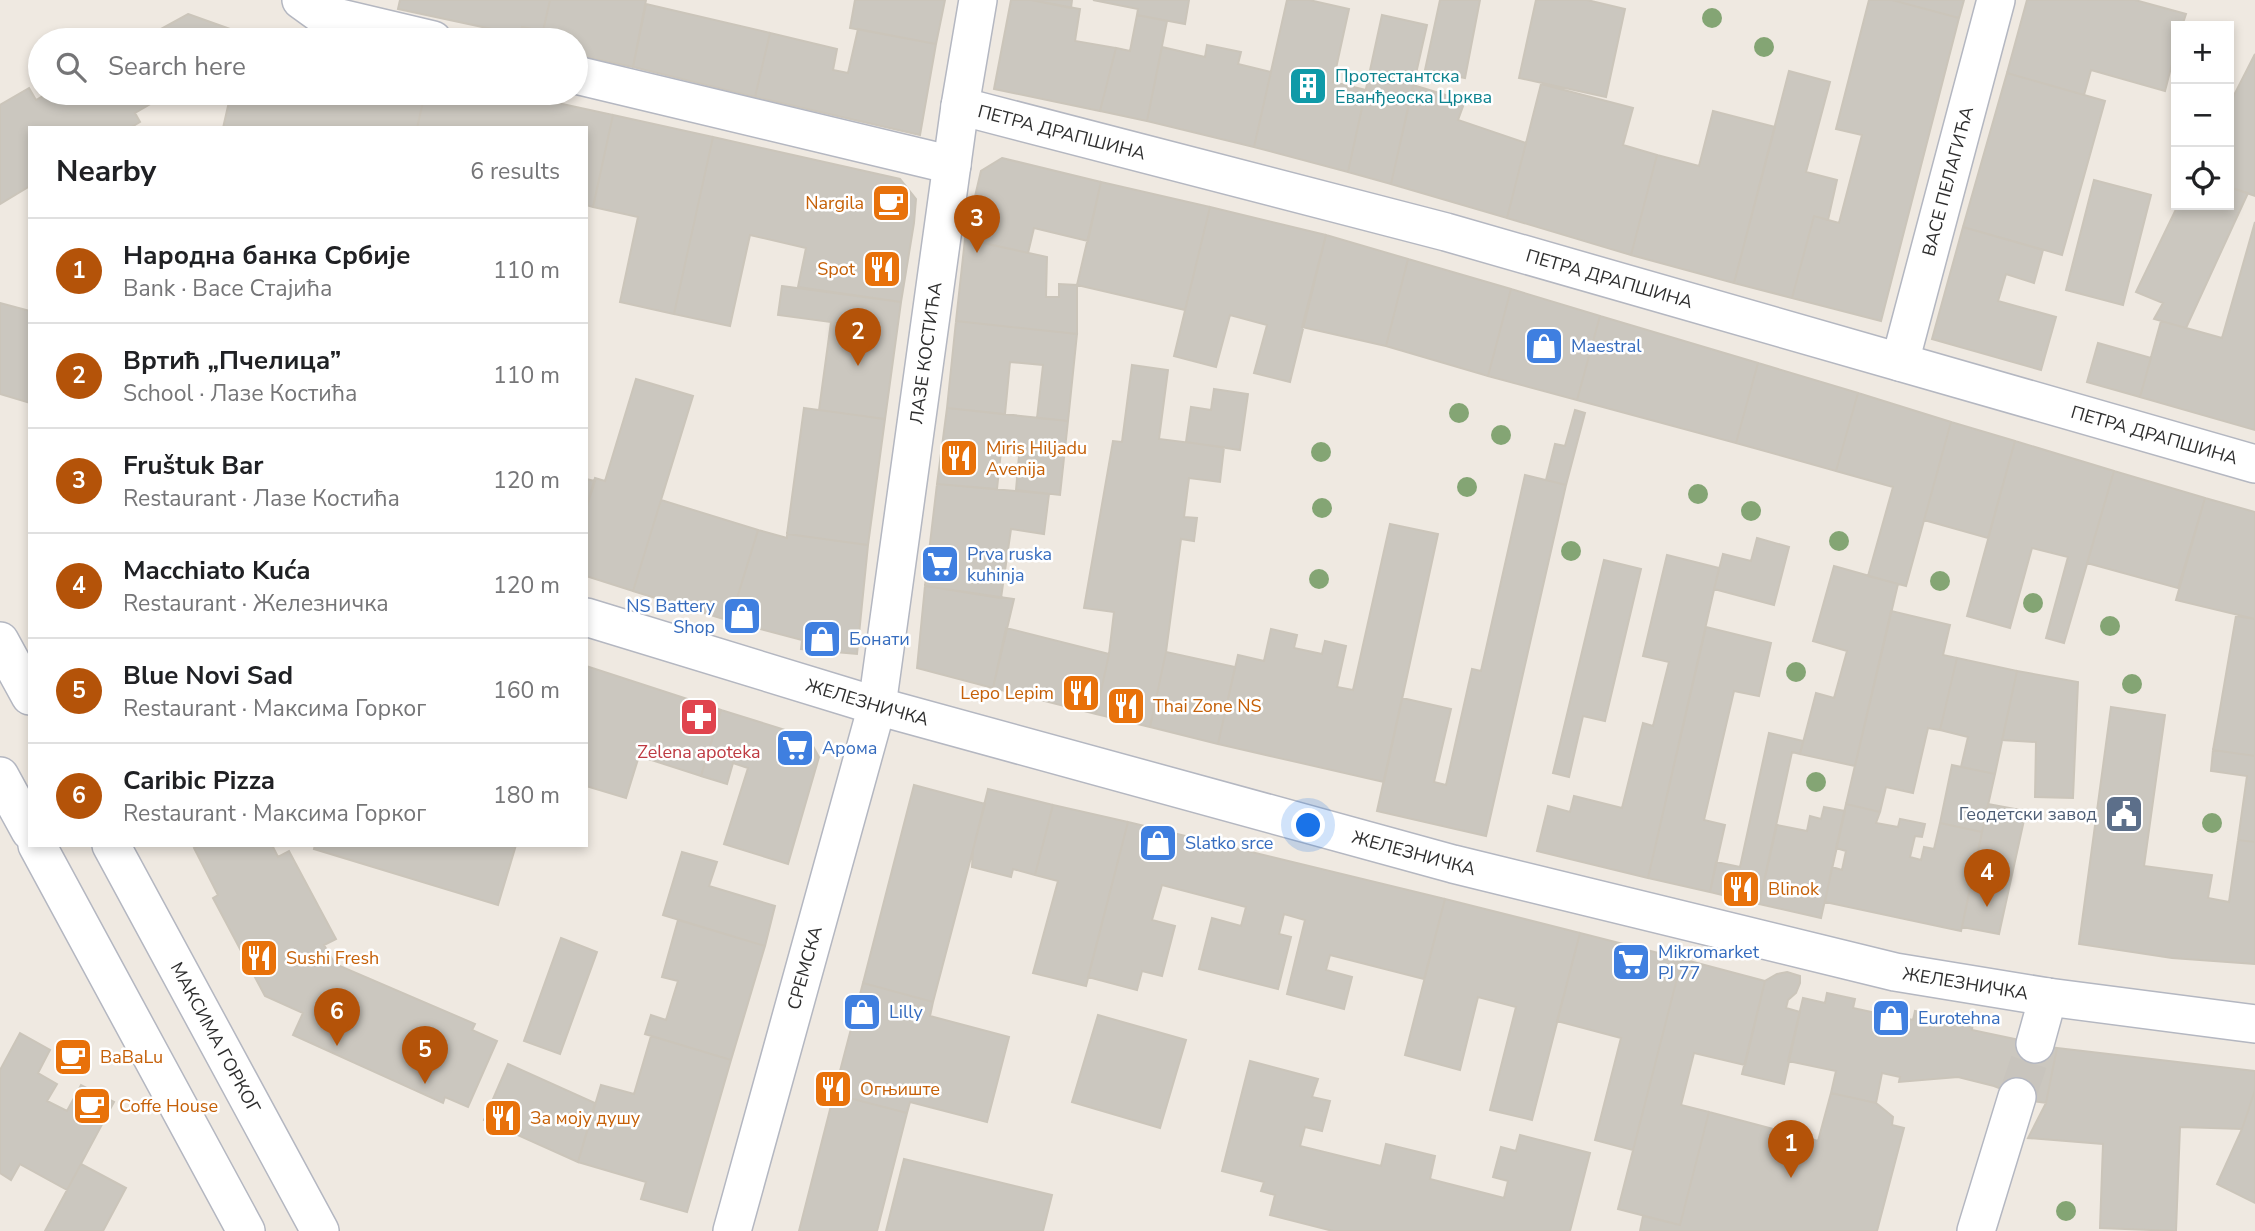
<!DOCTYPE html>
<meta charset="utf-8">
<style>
:root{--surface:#fff;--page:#f2f2f2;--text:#202124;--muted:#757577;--line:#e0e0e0;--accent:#b45309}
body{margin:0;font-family:"Nunito Sans",sans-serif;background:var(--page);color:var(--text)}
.controls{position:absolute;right:21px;top:21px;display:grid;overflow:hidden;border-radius:0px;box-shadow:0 4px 10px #0003}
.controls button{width:63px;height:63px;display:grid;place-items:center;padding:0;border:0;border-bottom:2px solid var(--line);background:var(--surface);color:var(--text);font:35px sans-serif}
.you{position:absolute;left:1309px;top:826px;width:24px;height:24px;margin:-18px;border:5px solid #fff;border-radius:50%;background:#1a73e8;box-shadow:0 0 0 10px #1a73e833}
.badge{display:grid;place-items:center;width:46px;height:46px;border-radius:50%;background:var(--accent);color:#fff;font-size:23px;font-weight:700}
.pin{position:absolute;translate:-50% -58px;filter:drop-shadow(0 2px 4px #0008)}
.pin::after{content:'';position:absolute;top:37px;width:24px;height:21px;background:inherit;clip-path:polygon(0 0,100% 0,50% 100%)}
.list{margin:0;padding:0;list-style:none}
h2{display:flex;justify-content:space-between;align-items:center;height:91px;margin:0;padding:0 28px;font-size:30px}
h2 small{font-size:23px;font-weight:400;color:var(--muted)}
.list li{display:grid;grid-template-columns:46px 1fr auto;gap:21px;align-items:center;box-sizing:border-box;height:105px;padding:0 28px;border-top:2px solid var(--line)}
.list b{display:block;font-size:26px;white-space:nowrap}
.list p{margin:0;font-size:23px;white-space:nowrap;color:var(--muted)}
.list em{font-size:23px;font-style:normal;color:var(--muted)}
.icon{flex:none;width:38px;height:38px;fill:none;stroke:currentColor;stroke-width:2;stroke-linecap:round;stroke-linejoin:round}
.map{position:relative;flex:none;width:2255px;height:1231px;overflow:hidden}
.search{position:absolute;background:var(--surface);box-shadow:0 4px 10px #0003;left:28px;top:28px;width:560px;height:77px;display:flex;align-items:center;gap:18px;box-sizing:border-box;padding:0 24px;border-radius:38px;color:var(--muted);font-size:26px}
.panel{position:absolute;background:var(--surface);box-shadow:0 4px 10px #0003;left:28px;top:126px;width:560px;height:721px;border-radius:0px}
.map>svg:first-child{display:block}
</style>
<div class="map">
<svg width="2255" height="1231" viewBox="0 0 2255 1231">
<rect width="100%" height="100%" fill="#efe9e1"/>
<path fill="#cbc7bf" stroke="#cbc5ba" stroke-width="2" d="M400,0H550L543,31L522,27L520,35L398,9Z
M550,0H646L633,67L576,55V40H541Z
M855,0H945L936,44L850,28Z
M1011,0H1031L1080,9L1075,41L1116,48L1100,111L994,89Z
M1031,0H1072L1071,8Z
M1093,0H1189L1185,24L1137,15L1138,9Z
M1287,0H1309L1349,9L1333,82L1366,90L1348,172L1254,147Z
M1440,0H1480L1465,78L1425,70Z
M1536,0H1587L1625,9L1606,97L1519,78Z
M1869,0H1892L1959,18L1881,321L1792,298L1814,216L1839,223L1862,135L1836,129Z
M1892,0H1964L1959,18Z
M2027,0H2135L2186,14L2182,26H2176V48L2165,91L2091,70L2084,95L2007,73Z
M646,4L770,33L755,97L633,67Z
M188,14L244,34L243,40H141Z
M1137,15L1167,21L1147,121L1100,111L1116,48L1130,51Z
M1382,15L1427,25L1391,184L1348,172Z
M858,29L936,44L920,135L755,97L770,33L837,49L833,70L848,73Z
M1207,45L1241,52L1238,64L1271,72L1254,147L1147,121L1162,47L1205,57Z
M2255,54V196L2229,187V105Z
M1789,71L1830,82L1806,172L1837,180L1828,220L1814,216L1792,298L1734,283Z
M2007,73L2105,101L2062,255L1963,227Z
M1541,84L1633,108L1623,145L1657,155L1631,255L1507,218Z
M1413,85L1465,101L1458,120L1526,143L1507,218L1391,184Z
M29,88L36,100L48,93H149L154,102L135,113L140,122L130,128H30V186L0,204V105Z
M193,93H231L229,103Z
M231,93H425L417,128H223Z
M425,93H512L613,115L593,207L586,205V128H417Z
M1713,111L1775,127L1734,283L1631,255L1657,155L1699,166Z
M613,115L713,137L674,314L620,302L638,217L593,207Z
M713,137L900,179L916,199L914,223L901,302L798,287L806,248L750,235L730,326L674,314Z
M1002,158L1101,182L1088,241L1034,228L1028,253L965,239L981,171Z
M2094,180L2151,195L2123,305L2066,290Z
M1101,182L1210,207L1185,310L1077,285Z
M2229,187L2248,193L2186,328L2154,319L2163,303L2136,292L2178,205H2229Z
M1210,207L1326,235L1290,382L1254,373L1267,325L1230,315L1216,367L1174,356Z
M2255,222V430L2140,397L2161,321L2222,338Z
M1963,227L2043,250L2034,283L2006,274L1998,301L2056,317L2041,370L1932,339Z
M1326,235L1408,259L1386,346L1302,327Z
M965,239L1047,257L1046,297H1059V284L1077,285V334L956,321Z
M1408,259L1511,289L1488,376L1386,346Z
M782,286L901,302L885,419L819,410L831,322L778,315Z
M1511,289L1600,316L1577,400L1488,376Z
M0,303L30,311V403L0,394Z
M1600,316L1758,363L1736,443L1577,400Z
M956,321L1077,334L1068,421L1037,418L1043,365L1010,362L1005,414L947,408Z
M2098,343L2151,358L2140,397L2087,382Z
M1758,363L1858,393L1836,471L1736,443Z
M1132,365L1168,370L1159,439L1224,447L1220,482L1189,478L1184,517L1197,518L1194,541L1181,539L1166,652L1150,727L1096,714L1109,654L1114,612L1084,608L1113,441L1122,442Z
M636,379L693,396L633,591L586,576V509L595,478L605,481Z
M1214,389L1248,394L1240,450L1186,442L1191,407L1211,410Z
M1858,393L1951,422L1906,586L1868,576L1893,487L1836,471Z
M804,408L885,419L868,545L787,534Z
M947,408L1068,421L1060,495L1016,490L1020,444L1002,442L997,489L937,484Z
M1575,410L1585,413L1566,485L1546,480L1555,444L1565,446Z
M1951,422L2015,441L1988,538L1924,520Z
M2015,441L2114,471L2064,643L2046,638L2068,557L2032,548L2010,628L1967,616Z
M2114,471L2205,498L2178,588L2087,563Z
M1525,475L1566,485L1486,836L1377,811L1402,698L1451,709L1434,782L1446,785L1472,669L1481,671Z
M586,479L595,481L586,509Z
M937,484L1049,494L1044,534L1011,529L1001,598L925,586Z
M2205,498L2255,512V619L2176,600Z
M661,500L758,530L730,621L633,591Z
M1390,524L1438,534L1384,782L1218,744L1238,655L1264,661L1271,629L1297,635L1294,648L1322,654L1325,641L1346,646L1337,687L1353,690Z
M758,530L787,538V534L868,545L857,654L801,649L802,640L730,621Z
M1757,538L1789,547L1774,605L1714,589L1723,554L1751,561Z
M1667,555L1719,568L1648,878L1537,851L1548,806L1570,812L1574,796L1622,808L1643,723L1653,726L1669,662L1643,656Z
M1604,560L1641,569L1605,721L1583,716L1569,777L1553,773Z
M1834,566L1898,584L1855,766L1800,754L1816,693L1834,698L1847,651L1813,641Z
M925,586L1014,599L993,688L917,668Z
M1891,611L1950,625L1943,655L1957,658L1940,730L1928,728L1913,793L1886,787L1880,812L1846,804Z
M2236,616L2255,619V756L2213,750Z
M1706,627L1771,643L1759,696L1734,691L1704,820L1725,825L1710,892L1648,878Z
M1006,628L1109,654L1096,714L993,688Z
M1166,652L1235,667L1218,744L1150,727Z
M1957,658L2017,671L1995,774L1961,767L1968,737L1940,730Z
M586,666L721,710L701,776L639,756L626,798L586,786Z
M2017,671L2078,682L2073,798L2035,797L2036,742L2002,740Z
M2111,707L2165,715L2144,866L2212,875L2208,898L2229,902L2238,840L2255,842V964L2172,958L2079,944Z
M721,710L808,737L819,757L788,864L724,844L748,768L733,763L727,784L701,776Z
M1769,733L1803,741L1800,754L1792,752L1759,904L1710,892L1716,862L1740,867Z
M2213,750L2255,756V842L2238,840L2247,776L2211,771Z
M1952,765L1995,774L1982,832L1940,823Z
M914,785L985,804L933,1002L863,983Z
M988,789L1053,805L1035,875L1013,869L1011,877L972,867L973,850Z
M1846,804L1880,812L1876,823L1898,827L1900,819L1925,824L1922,837L1915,836L1910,857L1921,860L1924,847L1934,849L1940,823L1982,832L1961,931L1825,902L1832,867L1842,870L1846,851L1836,848Z
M1988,804L2026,811L1999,934L1962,927Z
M1053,805L1128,822L1086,986L1033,973L1058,881L1035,875Z
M1824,807L1845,811L1821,918L1759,904L1777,825L1807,831L1810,816L1821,819Z
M1128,822L1445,899L1424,979L1330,955L1326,970L1352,977L1344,1009L1287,994L1305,920L1284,914L1279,934L1291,937L1278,989L1199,969L1212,918L1241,926L1246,907L1162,885L1152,920L1175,926L1162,976L1142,971L1137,990L1088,977Z
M200,845H272L278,857L289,851L336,939L324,945L335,964L475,1024L472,1030L497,1041L468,1107L445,1097L443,1103L293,1035L303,1013L265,996L213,898L218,895L194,848Z
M315,845H516L498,905L314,849Z
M682,852L717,862L709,886L775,906L765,946L663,915Z
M1445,899L1580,933L1532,1120L1490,1110L1516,1007L1478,997L1460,1070L1405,1055Z
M678,920L765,946L731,1060L645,1034L651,1015L666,1020L678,981L662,977Z
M1580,933L1682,959L1633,1150L1595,1140L1621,1038L1557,1021Z
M561,938L597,952L560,1054L524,1041Z
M1682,959L1765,981L1745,1065L1694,1053L1681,1105L1709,1112L1680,1225L1618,1209Z
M1787,972L1800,976V983L1796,993L1788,1000L1786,1008L1800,1012L1784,1084L1742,1074L1765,981L1777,974Z
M863,983L933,1002L930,1016L1009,1037L987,1122L910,1102L907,1113L834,1094Z
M1827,993L1855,999L1853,1008L1876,1013L1878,1003L1896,1007L1895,1016L1913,1020L1915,1011L1935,1015L1934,1023L1951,1027L1952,1018L1973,1022L1972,1030L2057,1048L2046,1103L2032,1101L1994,1086L1958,1077L1899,1082L1900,1077L1882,1073L1876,1103L1831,1093L1836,1071L1788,1061L1803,998L1825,1003Z
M1098,1015L1186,1040L1160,1128L1072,1102Z
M20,1033L50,1050L38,1073L57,1084L47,1101L67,1111L81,1085L114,1102L67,1190L20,1164L11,1180L0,1173V1070Z
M651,1036L731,1060L687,1212L641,1199L646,1182L578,1162L601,1085L634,1094Z
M2057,1048L2255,1071V1090L2242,1129L2180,1127L2176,1231L2100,1228L2103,1144L2028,1138L2046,1103Z
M1250,1061L1318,1079L1312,1097L1330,1101L1322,1131L1305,1127L1300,1146L1381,1166L1386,1144L1435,1156L1430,1179L1504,1198L1508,1181L1493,1177L1501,1147L1516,1151L1520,1135L1590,1153L1570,1231H1333L1270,1215L1275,1195L1261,1191L1264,1182L1222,1171Z
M508,1064L595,1103L578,1162L484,1120Z
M2255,1090V1203L2217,1184L2242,1129Z
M1831,1093L1876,1103L1893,1117L1892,1125L1904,1128L1877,1231H1640L1643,1216L1680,1225L1709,1112L1818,1141Z
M834,1094L907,1113L877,1231H799Z
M904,1159L1052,1195L1043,1231H886Z
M81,1164L126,1188L103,1231H45Z"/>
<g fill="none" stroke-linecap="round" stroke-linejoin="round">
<path stroke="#c8c4bd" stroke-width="37" stroke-dasharray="37 18" stroke-linecap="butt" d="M2017,1097L2035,1044"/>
<defs>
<g id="minor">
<path d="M301,0L319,13L433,40"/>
<path d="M576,75L952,165"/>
<path id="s1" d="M960,106L1446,232L2255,464"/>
<path id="s2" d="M1900,362L1996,0"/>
<path id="s3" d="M586,617L877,706L1453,864L1895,972L2048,997L2255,1024"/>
<path d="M0,641L30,696"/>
<path d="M0,776L30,831"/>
<path d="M37,845L246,1231"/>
<path id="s4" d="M111,845L320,1231"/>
<path d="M2035,1044L2048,997"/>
<path id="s5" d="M732,1231L877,706L960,106L978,0"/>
<path d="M1976,1231L2017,1097"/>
</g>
</defs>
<use href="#minor" stroke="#b4b7c1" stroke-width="40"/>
<use href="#minor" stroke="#fff" stroke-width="37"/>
</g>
<g fill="#84a574">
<circle cx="1712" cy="18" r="10"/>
<circle cx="1764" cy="47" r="10"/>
<circle cx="1459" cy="413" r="10"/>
<circle cx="1501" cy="435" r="10"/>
<circle cx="1321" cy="452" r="10"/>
<circle cx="1467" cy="487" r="10"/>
<circle cx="1698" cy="494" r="10"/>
<circle cx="1322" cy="508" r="10"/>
<circle cx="1751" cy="511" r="10"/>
<circle cx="1839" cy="541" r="10"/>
<circle cx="1571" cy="551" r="10"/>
<circle cx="1319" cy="579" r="10"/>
<circle cx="1940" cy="581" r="10"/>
<circle cx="2033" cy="603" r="10"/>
<circle cx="2110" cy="626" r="10"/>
<circle cx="1796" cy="672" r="10"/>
<circle cx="2132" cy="684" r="10"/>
<circle cx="1816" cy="782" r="10"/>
<circle cx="2212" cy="823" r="10"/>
<circle cx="2066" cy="1211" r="10"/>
</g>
<defs>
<symbol id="building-square" viewBox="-11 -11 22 22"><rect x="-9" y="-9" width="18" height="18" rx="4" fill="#0f9aa8" stroke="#fff"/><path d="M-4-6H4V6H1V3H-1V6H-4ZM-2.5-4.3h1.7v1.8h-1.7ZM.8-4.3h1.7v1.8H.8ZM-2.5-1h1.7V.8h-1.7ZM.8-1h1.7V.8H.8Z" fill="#fff"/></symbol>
<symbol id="cafe-square" viewBox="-11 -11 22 22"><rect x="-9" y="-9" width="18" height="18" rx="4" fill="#e8710a" stroke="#fff"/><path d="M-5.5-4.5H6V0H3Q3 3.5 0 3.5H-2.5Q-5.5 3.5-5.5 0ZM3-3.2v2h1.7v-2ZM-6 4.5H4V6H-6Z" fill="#fff"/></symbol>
<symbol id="restaurant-square" viewBox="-11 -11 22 22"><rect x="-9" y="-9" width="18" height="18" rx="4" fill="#e8710a" stroke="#fff"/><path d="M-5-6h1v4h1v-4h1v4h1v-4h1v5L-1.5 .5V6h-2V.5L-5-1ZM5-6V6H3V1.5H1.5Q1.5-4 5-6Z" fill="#fff"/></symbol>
<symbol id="shop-square" viewBox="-11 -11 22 22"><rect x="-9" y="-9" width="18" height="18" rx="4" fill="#3f7fe0" stroke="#fff"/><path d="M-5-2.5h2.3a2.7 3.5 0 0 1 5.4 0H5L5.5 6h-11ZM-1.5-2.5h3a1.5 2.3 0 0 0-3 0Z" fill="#fff"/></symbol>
<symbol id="supermarket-square" viewBox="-11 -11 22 22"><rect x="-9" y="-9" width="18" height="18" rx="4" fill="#3f7fe0" stroke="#fff"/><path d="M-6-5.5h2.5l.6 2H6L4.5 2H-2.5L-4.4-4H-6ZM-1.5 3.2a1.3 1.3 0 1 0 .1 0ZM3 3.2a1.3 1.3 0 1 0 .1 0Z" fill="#fff"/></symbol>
<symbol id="pharmacy-square" viewBox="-11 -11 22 22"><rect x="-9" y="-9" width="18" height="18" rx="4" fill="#e0444e" stroke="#fff"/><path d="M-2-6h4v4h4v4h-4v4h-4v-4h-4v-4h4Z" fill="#fff"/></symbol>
<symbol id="civic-square" viewBox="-11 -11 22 22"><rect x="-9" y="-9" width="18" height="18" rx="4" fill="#5c6f8a" stroke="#fff"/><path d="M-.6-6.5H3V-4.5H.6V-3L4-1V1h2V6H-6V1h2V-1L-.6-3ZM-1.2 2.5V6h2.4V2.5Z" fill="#fff"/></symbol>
</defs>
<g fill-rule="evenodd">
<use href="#building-square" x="1286" y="64" width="44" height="44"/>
<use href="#cafe-square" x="869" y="181" width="44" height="44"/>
<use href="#restaurant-square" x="860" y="247" width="44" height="44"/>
<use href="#shop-square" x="1522" y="324" width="44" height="44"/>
<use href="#restaurant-square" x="937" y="436" width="44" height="44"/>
<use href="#supermarket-square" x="918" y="542" width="44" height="44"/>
<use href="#shop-square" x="720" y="594" width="44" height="44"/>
<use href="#shop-square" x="800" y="617" width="44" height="44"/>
<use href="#restaurant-square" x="1059" y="671" width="44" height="44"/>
<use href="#restaurant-square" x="1104" y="684" width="44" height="44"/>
<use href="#pharmacy-square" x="677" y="695" width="44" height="44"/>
<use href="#supermarket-square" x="773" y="726" width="44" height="44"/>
<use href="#civic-square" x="2102" y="792" width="44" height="44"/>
<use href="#shop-square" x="1136" y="821" width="44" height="44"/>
<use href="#restaurant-square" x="1719" y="867" width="44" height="44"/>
<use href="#restaurant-square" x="237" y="936" width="44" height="44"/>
<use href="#supermarket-square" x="1609" y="940" width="44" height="44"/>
<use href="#shop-square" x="840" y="990" width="44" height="44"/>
<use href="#shop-square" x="1869" y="996" width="44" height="44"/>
<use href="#cafe-square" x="51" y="1035" width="44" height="44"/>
<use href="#restaurant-square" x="811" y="1067" width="44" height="44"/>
<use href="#cafe-square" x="70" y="1084" width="44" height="44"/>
<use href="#restaurant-square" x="481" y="1096" width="44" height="44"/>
</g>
<g text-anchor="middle" stroke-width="5" stroke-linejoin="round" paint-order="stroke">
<g font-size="18" fill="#0d838f" stroke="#fff" text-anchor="start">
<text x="1335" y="82">Протестантска<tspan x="1335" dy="21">Еванђеоска Црква</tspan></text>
</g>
<g font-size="18" fill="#2e2e2e" stroke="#fff">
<text dy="6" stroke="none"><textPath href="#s1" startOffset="105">ПЕТРА ДРАПШИНА</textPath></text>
<text dy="6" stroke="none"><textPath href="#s2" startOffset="187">ВАСЕ ПЕЛАГИЋА</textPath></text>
<text dy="6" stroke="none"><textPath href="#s1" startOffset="672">ПЕТРА ДРАПШИНА</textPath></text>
<text dy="6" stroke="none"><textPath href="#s5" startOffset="901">ЛАЗЕ КОСТИЋА</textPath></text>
<text dy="6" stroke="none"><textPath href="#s1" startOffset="1239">ПЕТРА ДРАПШИНА</textPath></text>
<text dy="6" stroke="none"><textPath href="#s3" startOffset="294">ЖЕЛЕЗНИЧКА</textPath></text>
<text dy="6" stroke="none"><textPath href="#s3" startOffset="861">ЖЕЛЕЗНИЧКА</textPath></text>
<text dy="6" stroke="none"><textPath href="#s5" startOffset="273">СРЕМСКА</textPath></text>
<text dy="6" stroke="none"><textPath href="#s3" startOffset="1428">ЖЕЛЕЗНИЧКА</textPath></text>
<text dy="6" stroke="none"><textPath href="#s4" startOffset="219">МАКСИМА ГОРКОГ</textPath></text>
</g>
<g font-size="18" fill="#c56008" stroke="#fff" text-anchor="start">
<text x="864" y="209" text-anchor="end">Nargila</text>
<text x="855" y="275" text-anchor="end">Spot</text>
<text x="986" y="454">Miris Hiljadu<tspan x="986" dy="21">Avenija</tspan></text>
<text x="1054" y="699" text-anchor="end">Lepo Lepim</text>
<text x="1153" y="712">Thai Zone NS</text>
<text x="1768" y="895">Blinok</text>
<text x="286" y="964">Sushi Fresh</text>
<text x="100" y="1063">BaBaLu</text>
<text x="860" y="1095">Огњиште</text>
<text x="119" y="1112">Coffe House</text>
<text x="530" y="1124">За моју душу</text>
</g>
<g font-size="18" fill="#366cbe" stroke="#fff" text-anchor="start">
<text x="1571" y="352">Maestral</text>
<text x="967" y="560">Prva ruska<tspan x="967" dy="21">kuhinja</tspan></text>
<text x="715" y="612" text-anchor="end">NS Battery<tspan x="715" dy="21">Shop</tspan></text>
<text x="849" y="645">Бонати</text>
<text x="822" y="754">Арома</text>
<text x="1185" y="849">Slatko srce</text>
<text x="1658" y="958">Mikromarket<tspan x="1658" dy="21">PJ 77</tspan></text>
<text x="889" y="1018">Lilly</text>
<text x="1918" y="1024">Eurotehna</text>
</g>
<g font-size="18" fill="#be3a42" stroke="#fff">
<text x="699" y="758">Zelena apoteka</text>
</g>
<g font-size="18" fill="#4e5e75" stroke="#fff" text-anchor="end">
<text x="2097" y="820">Геодетски завод</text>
</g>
</g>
</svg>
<div class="controls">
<button>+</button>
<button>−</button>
<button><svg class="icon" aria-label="locate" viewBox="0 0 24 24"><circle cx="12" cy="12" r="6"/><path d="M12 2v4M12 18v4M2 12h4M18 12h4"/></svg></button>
</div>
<div class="you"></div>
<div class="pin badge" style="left:1791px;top:1178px">1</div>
<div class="pin badge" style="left:858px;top:366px">2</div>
<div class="pin badge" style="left:977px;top:253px">3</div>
<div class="pin badge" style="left:1987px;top:907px">4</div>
<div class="pin badge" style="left:425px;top:1084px">5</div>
<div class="pin badge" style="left:337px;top:1046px">6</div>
<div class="search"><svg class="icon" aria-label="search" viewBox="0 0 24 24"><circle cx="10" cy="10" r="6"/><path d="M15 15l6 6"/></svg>Search here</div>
<section class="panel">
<h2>Nearby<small>6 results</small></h2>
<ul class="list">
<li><span class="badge">1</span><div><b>Народна банка Србије</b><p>Bank · Васе Стајића</p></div><em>110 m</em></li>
<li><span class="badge">2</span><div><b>Вртић „Пчелица”</b><p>School · Лазе Костића</p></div><em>110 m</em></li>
<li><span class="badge">3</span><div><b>Fruštuk Bar</b><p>Restaurant · Лазе Костића</p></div><em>120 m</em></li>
<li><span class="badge">4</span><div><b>Macchiato Kuća</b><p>Restaurant · Железничка</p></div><em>120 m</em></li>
<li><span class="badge">5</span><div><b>Blue Novi Sad</b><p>Restaurant · Максима Горког</p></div><em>160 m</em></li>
<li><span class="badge">6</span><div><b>Caribic Pizza</b><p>Restaurant · Максима Горког</p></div><em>180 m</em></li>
</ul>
</section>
</div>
